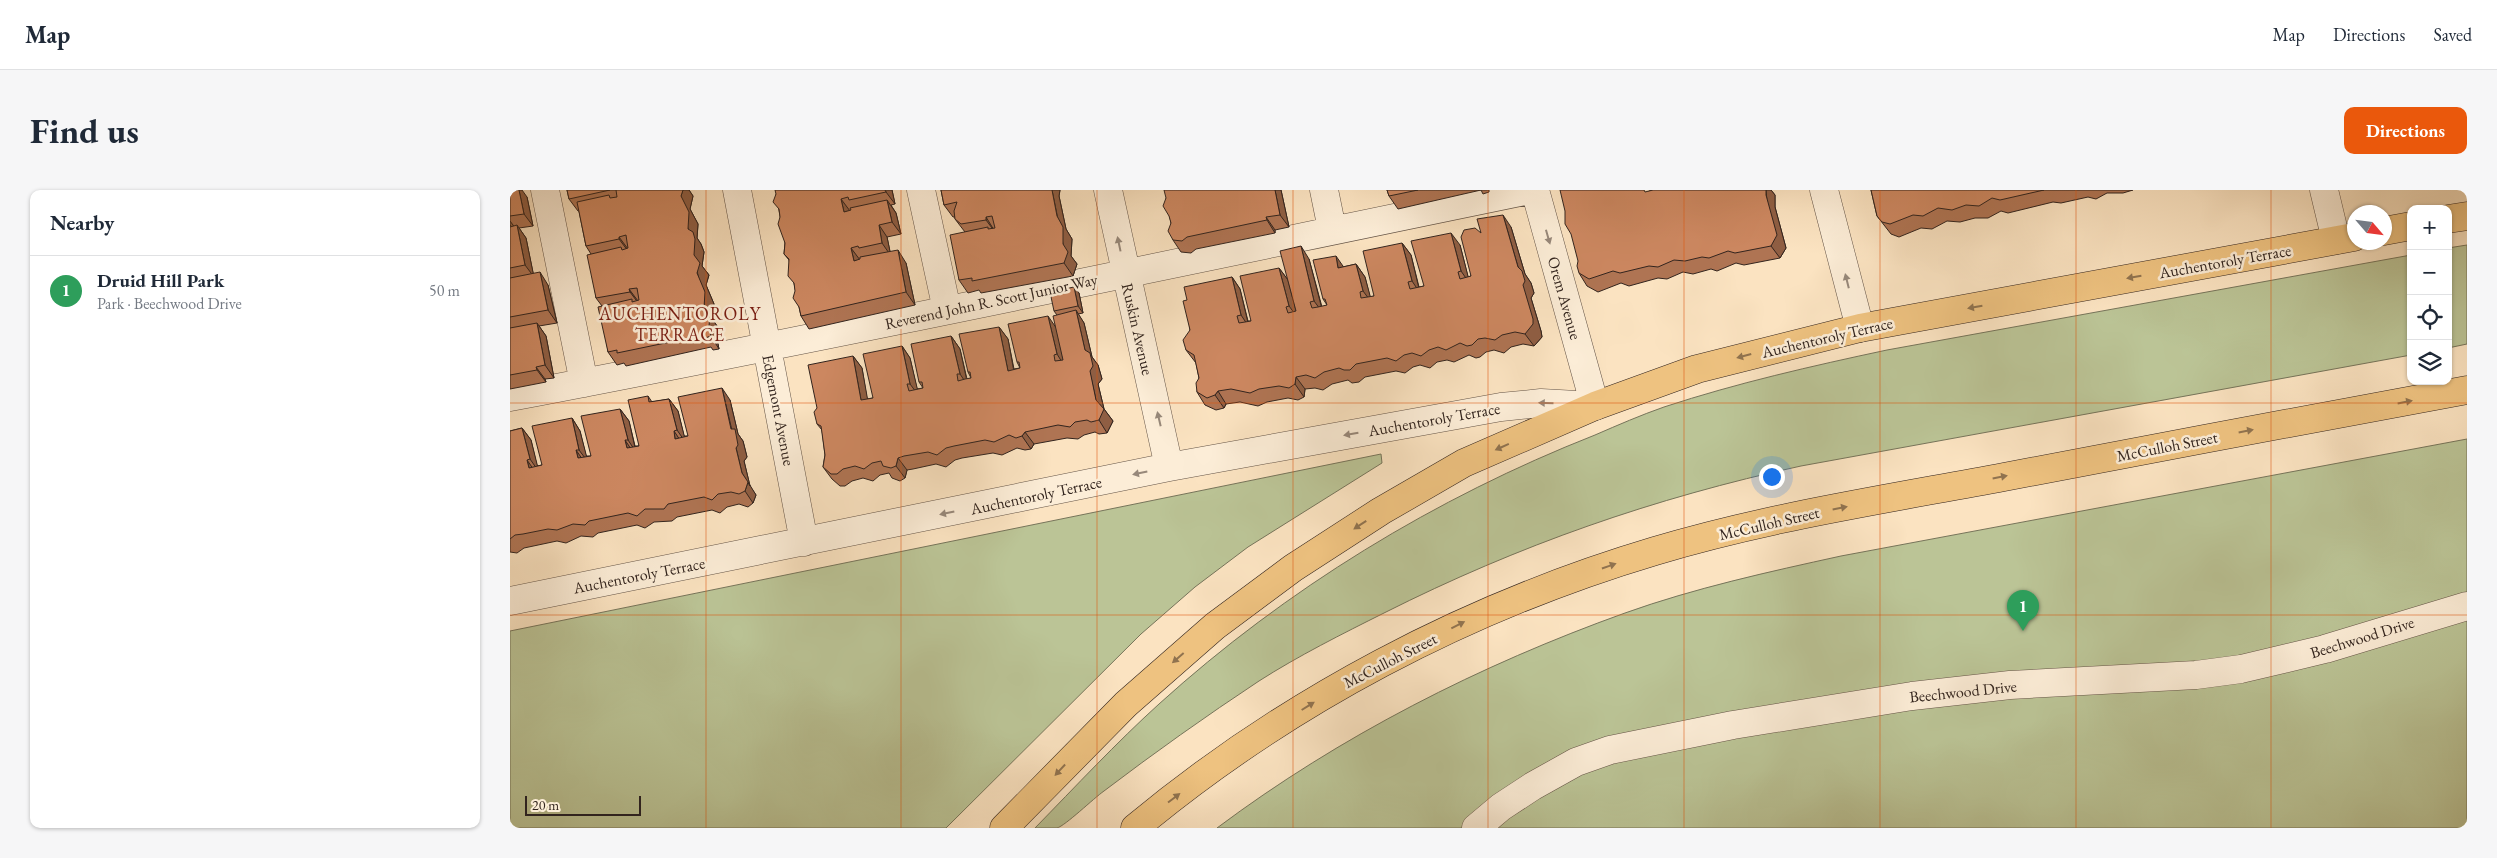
<!DOCTYPE html>
<meta charset="utf-8">
<style>
:root{--surface:#fff;--page:#f6f6f7;--text:#1f2937;--muted:#747a83;--line:#e0e1e3;--accent:#ea580c}
body{margin:0;font-family:"EB Garamond",serif;background:var(--page);color:var(--text)}
.controls{position:absolute;right:15px;top:15px;display:grid;overflow:hidden;border-radius:10px;box-shadow:0 1px 4px #0004}
.controls button{width:45px;height:45px;display:grid;place-items:center;padding:0;border:0;border-bottom:1px solid var(--line);background:var(--surface);color:var(--text);font:25px sans-serif}
.compass{position:absolute;left:1837px;top:15px;width:45px;height:45px;border-radius:50%;background:var(--surface);box-shadow:0 1px 4px #0004;rotate:118deg}
.scale{position:absolute;left:15px;bottom:12px;width:116px;box-sizing:border-box;padding-left:5px;border:2px solid #32241e;border-top:0;font-size:14px;line-height:18px;white-space:nowrap;color:#32241e;-webkit-text-stroke:4px #fcedd7;paint-order:stroke}
.you{position:absolute;left:1261px;top:286px;width:18px;height:18px;margin:-12px;border:4px solid #fff;border-radius:50%;background:#1a73e8;box-shadow:0 0 0 8px #1a73e833}
.badge{display:grid;place-items:center;width:32px;height:32px;border-radius:50%;background:var(--accent);color:#fff;font-size:16px;font-weight:700}
.pin{position:absolute;translate:-50% -41px;filter:drop-shadow(0 1px 2px #0008)}
.pin::after{content:'';position:absolute;top:26px;width:18px;height:15px;background:inherit;clip-path:polygon(0 0,100% 0,50% 100%)}
.list{margin:0;padding:0;list-style:none}
h2{display:flex;justify-content:space-between;align-items:center;height:65px;margin:0;padding:0 20px;font-size:21px}
h2 small{font-size:16px;font-weight:400;color:var(--muted)}
.list li{display:grid;grid-template-columns:32px 1fr auto;gap:15px;align-items:center;box-sizing:border-box;height:70px;padding:0 20px;border-top:1px solid var(--line)}
.list b{display:block;font-size:19px;white-space:nowrap}
.list p{margin:0;font-size:16px;white-space:nowrap;color:var(--muted)}
.list em{font-size:16px;font-style:normal;color:var(--muted)}
.icon{flex:none;width:28px;height:28px;fill:none;stroke:currentColor;stroke-width:2;stroke-linecap:round;stroke-linejoin:round}
.map{position:relative;flex:none;width:1957px;height:638px;overflow:hidden;border-radius:10px}
header{display:flex;align-items:center;gap:30px;box-sizing:border-box;height:70px;padding:0 25px;background:var(--surface);border-bottom:1px solid var(--line)}
header strong{font-size:24px}
nav{display:flex;gap:28px;margin-inline-start:auto;font-size:18px}
.intro{display:flex;align-items:center;justify-content:space-between;box-sizing:border-box;height:120px;padding:0 30px}
h1{margin:0;font-size:35px}
.button{padding:12px 22px;border-radius:10px;background:var(--accent);color:#fff;font-size:18px;font-weight:700}
main{display:flex;gap:30px;padding:0 30px}
aside{flex:1;background:var(--surface);border-radius:10px;box-shadow:0 1px 4px #0004}
.map>svg:first-child{display:block}
</style>
<header>
<strong>Map</strong>
<nav><a>Map</a><a>Directions</a><a>Saved</a></nav>
</header>
<div class="intro"><h1>Find us</h1><a class="button">Directions</a></div>
<main>
<aside>
<h2>Nearby<small></small></h2>
<ul class="list">
<li><span class="badge" style="background:#2e9e5b">1</span><div><b>Druid Hill Park</b><p>Park · Beechwood Drive</p></div><em>50 m</em></li>
</ul>
</aside>
<div class="map">
<svg width="1957" height="638" viewBox="0 0 1957 638">
<rect width="100%" height="100%" fill="#fbe3c1"/>
<filter id="stains"><feTurbulence type="fractalNoise" baseFrequency=".004" numOctaves="4"/><feColorMatrix values="0 0 0 0 .2 0 0 0 0 .09 0 0 0 0 .02 0 0 0 .5 -.17"/></filter>
<radialGradient id="worn" r=".72"><stop offset=".6" stop-color="#630" stop-opacity="0"/><stop offset="1" stop-color="#630" stop-opacity=".3"/></radialGradient>
<path fill="#bbc496" stroke="#76745a" d="M1957,55V154L1938,158V58Z
M1901,65V165L1291,276C1144,308 1009,355 874,423C832,444 788,466 749,491C696,526 644,563 594,601C584,608 555,636 547,638C541,638 531,638 525,638C566,596 606,553 649,514C776,399 925,308 1085,245C1108,235 1131,225 1154,217C1227,193 1302,176 1377,160Z
M1957,249V638H707C830,546 970,475 1115,423C1185,398 1258,382 1331,366Z
M871,264L872,273L738,357L685,397L631,444L436,638H0V441Z"/>
<g fill="none" stroke-linecap="round" stroke-linejoin="round">
<defs>
<path id="minor" d="M35,0L74,193
M227,0L294,352
M411,0L437,120
M598,0L659,277
M814,0L822,39
M1314,0L1350,138
M1814,0L1826,50
M0,207C341,142 680,70 1020,0
M0,411L659,277L991,217L1031,213L1085,216L1025,0
M966,638L991,617L1023,596L1066,572L1100,560L1223,535L1402,506L1500,495L1686,485L1731,479L1815,459L1957,416"/>
<path id="major" d="M1938,29L1957,26
M1874,41L1901,36
M494,638L616,514L705,436L783,378L871,321L954,273L1085,216L1187,179L1350,138L1844,47
M625,638C776,512 957,417 1145,361C1258,327 1377,309 1494,287C1648,257 1803,229 1957,200"/>
</defs>
<use href="#minor" stroke="#645447" stroke-width="29"/>
<use href="#major" stroke="#32241e" stroke-width="29"/>
<use href="#minor" stroke="#fcedd7" stroke-width="28"/>
<use href="#major" stroke="#eec280" stroke-width="28"/>
</g>
<path fill="#af7453" stroke="#32241e" d="M0,0L17,7L23,36L9,38L16,48L23,83L38,95L47,133L29,136L36,146L44,188L35,189L36,192L0,199Z
M57,0H179L183,6L180,19L188,34L187,48L191,54L194,62L192,76L199,85L196,95L204,114L203,130L209,139L207,149L209,159L203,160L201,157L116,176L114,173L107,175L98,162L92,116L86,108L81,64L76,56L69,21H68L59,9Z
M382,0L385,14L381,15L386,23L391,44L377,47L380,62L396,73L405,115L299,139L291,126L279,70L274,64L275,53L266,4Z
M431,0H550L549,6L556,39L562,49L561,66L567,74L563,86L471,103L469,100L458,103L449,90L455,42L445,29V27H443L434,15Z
M771,0L779,37L765,40V43L686,59L681,63L671,62L663,50L661,33L656,8Z
M877,0H979V2L973,4L971,0L888,19L879,6Z
M1143,0H1261L1265,5V17L1276,58L1270,68L1234,75L1226,73L1207,81L1201,79L1183,84L1173,82L1157,89L1148,88L1119,96L1111,93L1088,102L1077,96L1069,83L1139,1Z
M1361,0H1623L1613,3H1597L1586,9L1578,7L1551,13L1543,12L1498,23L1491,21L1478,28H1465L1450,32L1437,31L1422,39L1411,38L1389,47L1381,44L1367,26Z
M1001,37L1015,84L1021,93L1024,103L1021,108L1031,141L1032,147L1024,156L1013,154L1001,157L994,163L984,160L976,162L970,167L966,168L959,165L944,172L937,170L927,172L920,178L910,175L903,177L895,183L886,181L855,187L849,192L842,193L838,190L822,194L813,200L805,198L795,199L794,207L788,210L778,208L757,212L748,216L730,212L716,214L714,218L706,220L695,215L687,202L689,188L686,173L676,160L680,140L677,110L722,87L730,99L738,131H741L769,78L778,90L799,69L812,117L817,115L813,109L833,77L846,74L855,87L860,107L864,106L892,53L901,65L909,97L914,96L950,55L958,87L961,86L971,43Z
M569,103L573,123L568,124L574,133L582,167L588,175L592,189L588,194L594,219L603,231L597,243L589,244L585,242L574,245L568,249L557,248L524,254L521,259L515,260L507,258L492,265L483,263L452,268L445,270L436,277L426,274L403,279L397,280L395,288L390,291L382,288L379,283L370,285L363,291L353,288L342,291L335,296H330L322,289L313,277L315,265L312,240L307,234L343,166L352,178L357,209L363,208L392,156L400,168L407,199L413,198L409,192L441,146L450,159L457,189L461,188L458,182L489,137L498,149L504,179L510,178L507,172L545,136L547,125L544,121Z
M138,206L142,212L159,209L168,221L174,246H178L220,210L228,244L233,251L237,267L234,271L240,296L246,305L243,313L238,317L229,314L217,317L210,323L202,320L167,327L162,331L144,332L135,338L127,335L88,343L83,347L71,346L56,353L47,351L14,358L7,363L0,362V241L12,238L21,250L27,276L32,275L62,228L70,241L76,266H81L110,219L119,231L125,256H129Z"/>
<path fill="#8f5e43" stroke="#32241e" d="M9,0H12L17,7L23,36L14,24Z
M173,0H179L183,6L180,19L188,34L187,48L191,54L194,62L192,76L199,85L196,95L204,114L203,130L209,139L207,149L209,159L201,146L171,6Z
M375,0H382L385,14L376,2Z
M542,0H550L549,6L556,39L562,49L561,66L567,74L563,86L554,73L553,54Z
M765,0H771L779,37L770,25Z
M1256,0H1261L1265,5V17L1276,58L1270,68L1261,56Z
M331,9L340,21L334,22Z
M377,10L386,23L391,44L382,32Z
M993,25L1001,37L1015,84L1021,93L1024,103L1021,108L1031,141L1032,147L1024,156L1015,144L1008,77Z
M476,27L484,40L485,42L476,30Z
M756,27L765,40V43L757,30Z
M0,31L6,39L7,44L0,35Z
M7,35L16,48L24,87L15,75Z
M369,35L377,47L381,66L372,53Z
M941,43L950,55L960,94L951,81Z
M109,47L118,59V61L109,49Z
M892,53L901,65L910,103L902,91Z
M791,56L799,69L813,123L804,111Z
M341,58L350,70L344,71Z
M388,60L396,73L405,115L396,102Z
M826,66L835,79L828,78Z
M846,74L855,87L862,113L853,101Z
M769,78L778,90L788,128L779,116Z
M30,82L38,95L47,133L38,120Z
M722,87L730,99L739,137L731,125Z
M564,97L569,103L573,123L568,116Z
M119,99L128,111L129,114L120,102Z
M566,120L574,133L582,167L588,175L592,189L588,194L594,219L603,231L597,243L589,230L586,210Z
M538,126L547,139L555,177L547,164Z
M27,133L36,146L44,188L35,175Z
M489,137L498,149L506,193L498,181Z
M441,146L450,159L458,196L450,184Z
M392,156L400,168L409,206L400,194Z
M343,166L352,178L360,223L351,210Z
M26,177L35,189L36,192L27,180Z
M786,187L795,199L794,207L785,194Z
M212,198L220,210L228,244L233,251L237,267L234,271L240,296L232,283Z
M708,201L716,214L714,218L705,205Z
M159,209L168,221L176,253L167,240Z
M110,219L119,231L126,262L118,250Z
M62,228L70,241L78,272L69,260Z
M12,238L21,250L29,282L20,269Z
M164,241L172,253L165,249Z
M515,242L524,254L521,259L512,246Z
M115,250L123,262L117,258Z
M66,260L75,273L68,268Z
M388,268L397,280L395,288L386,276Z
M17,270L26,283L19,278Z
M238,292L246,305L243,313L235,301Z"/>
<path fill="#cc8760" stroke="#32241e" d="M0,0H9L14,24L0,26Z
M57,0H100L59,9Z
M106,0H173L171,6L179,22L178,39L183,42L185,49L184,65L190,73L187,83L195,102L194,118L200,126L199,136L201,146L195,148L194,145L107,163V160L98,162L88,117L122,109V112L129,110L127,98L119,99L120,102L86,108L77,65L111,57L112,60L118,58L117,52L116,45L109,47V49L76,56L67,12L99,5L100,8L107,7Z
M265,0H375L376,2L339,10L338,7L331,9L334,22L341,20L340,18L377,10L382,32L369,35L372,53L349,58L348,56L341,58L344,71L350,69V67L388,60L396,102L291,126L289,117L283,108L285,101L284,93L278,86L279,69L274,64L275,53L268,34L270,27L269,19L263,12L266,4Z
M431,0H542L547,26L553,37V54L558,62L554,73L462,91V88L449,90L440,45L478,37V39L485,38L482,26L476,27V30L451,34L445,29L444,21L447,12L434,15Z
M654,0H765L770,25L756,27L757,30L677,47L672,51L663,50L658,41L661,33L659,26L653,16L656,8Z
M877,0H908L879,6Z
M1050,0H1134L1135,2L1143,0H1256V5L1267,45L1261,56L1225,63L1218,61L1199,68L1192,67L1175,71L1164,70L1148,77L1139,76L1110,83L1103,81L1079,89L1069,83L1067,76L1068,71L1061,44L1055,34V21Z
M1361,0H1534L1490,10L1482,8L1469,16L1456,15L1442,20L1428,18L1413,26L1403,25L1380,34L1372,32L1367,26Z
M993,25L1008,77L1012,81L1015,91L1013,95L1023,129V134L1015,144L1005,142L992,145L985,150L975,148L968,149L962,155L957,156L950,153L936,160L928,157L919,160L911,166L902,163L894,165L886,171L877,168L846,174L840,180H834L829,178L814,182L805,188L796,185L786,187L785,194L779,198L769,196L749,199L740,203L721,199L708,201L705,205L697,208L687,202L686,193L689,188L684,165L676,160L673,150L680,140L673,111L677,110L674,97L722,87L731,125L727,126L729,133L741,131L730,86L769,78L779,116L776,117L778,123L786,121L770,61L791,56L804,111L800,112L802,118L808,117L817,115L815,109H813L803,70L826,66L828,78L846,74L853,101L850,102L851,108L864,106L853,61L892,53L902,91L898,92L900,99L914,96L901,51L941,43L951,81L948,82L950,89L961,86L951,47L954,40L965,38L971,43L967,29Z
M7,35L15,75L0,78V37Z
M30,82L38,120L0,127V88Z
M564,97L568,116L544,121L540,102Z
M566,120L575,160L580,163L583,176L580,181L586,210L594,219L589,230L581,232L577,230L565,232L560,237L548,235L515,242L512,246L506,248L499,245L484,252L475,250L444,256L436,258L427,265L418,262L394,266L388,268L386,276L381,278L373,276L371,271L362,273L354,279L345,276L333,279L327,284H321L313,277L315,265L311,236L307,234L304,222L307,218L298,175L343,166L351,210L363,208L353,164L392,156L400,194H397L399,201L413,198L412,192H409L401,154L441,146L450,184H447L448,191L455,189L461,188L460,182H458L449,144L489,137L498,181L510,178L509,172H507L498,134L538,126L547,164L544,165L545,171L553,170L543,126Z
M27,133L35,175L26,177L27,180L0,185V138Z
M212,198L221,239H225L228,255L226,258L232,283L238,292L235,301L229,304L221,302L208,304L202,310L194,307L158,314L154,319H135L127,326L118,323L79,331L75,335L63,334L47,340L38,339L13,344L5,345L0,349V241L12,238L20,269L17,270L19,278L32,275L22,236L62,228L69,260H66L68,268L81,266L71,226L110,219L118,250H115L117,258L129,256L118,210L138,206L139,212L159,209L167,240L164,241L165,249L178,246L168,207Z"/>
<defs><path id="oneway-solid" d="M-6-.8H1V-3.2L6.5 0L1 3.2V.8H-6Z" transform="scale(1.25)"/></defs>
<g fill="#97887a">
<use href="#oneway-solid" transform="translate(1038 47) rotate(74)"/>
<use href="#oneway-solid" transform="translate(609 54) rotate(-102)"/>
<use href="#oneway-solid" transform="translate(1337 91) rotate(-104)"/>
<use href="#oneway-solid" transform="translate(1036 213) rotate(-178)"/>
<use href="#oneway-solid" transform="translate(649 229) rotate(-103)"/>
<use href="#oneway-solid" transform="translate(841 244) rotate(170)"/>
<use href="#oneway-solid" transform="translate(630 283) rotate(168)"/>
<use href="#oneway-solid" transform="translate(437 323) rotate(168)"/>
</g>
<g fill="#90734f">
<use href="#oneway-solid" transform="translate(1624 87) rotate(170)"/>
<use href="#oneway-solid" transform="translate(1465 117) rotate(170)"/>
<use href="#oneway-solid" transform="translate(1234 166) rotate(165)"/>
<use href="#oneway-solid" transform="translate(1895 212) rotate(-11)"/>
<use href="#oneway-solid" transform="translate(1736 241) rotate(-11)"/>
<use href="#oneway-solid" transform="translate(992 257) rotate(156)"/>
<use href="#oneway-solid" transform="translate(1490 287) rotate(-11)"/>
<use href="#oneway-solid" transform="translate(1330 318) rotate(-11)"/>
<use href="#oneway-solid" transform="translate(850 335) rotate(147)"/>
<use href="#oneway-solid" transform="translate(1099 376) rotate(-19)"/>
<use href="#oneway-solid" transform="translate(948 435) rotate(-27)"/>
<use href="#oneway-solid" transform="translate(668 468) rotate(139)"/>
<use href="#oneway-solid" transform="translate(798 516) rotate(-32)"/>
<use href="#oneway-solid" transform="translate(550 580) rotate(133)"/>
<use href="#oneway-solid" transform="translate(664 608) rotate(-37)"/>
</g>
<path fill="none" stroke="#df560d" stroke-width="1" stroke-opacity="0.55" d="M196,0V638M391,0V638M587,0V638M783,0V638M978,0V638M1174,0V638M1370,0V638M1566,0V638M1761,0V638M0,213H1957M0,425H1957"/>
<g text-anchor="middle" stroke-width="5" stroke-linejoin="round" paint-order="stroke">
<g font-size="16" fill="#32241e" stroke="#fcedd7">
<text transform="translate(1715 71) rotate(-10)" y="6">Auchentoroly Terrace</text>
<text transform="translate(1055 108) rotate(74)" y="6">Orem Avenue</text>
<text transform="translate(481 111) rotate(-12)" y="6">Reverend John R. Scott Junior Way</text>
<text transform="translate(628 139) rotate(77)" y="6">Ruskin Avenue</text>
<text transform="translate(1317 147) rotate(-13)" y="6">Auchentoroly Terrace</text>
<text transform="translate(269 220) rotate(79)" y="6">Edgemont Avenue</text>
<text transform="translate(924 229) rotate(-10)" y="6">Auchentoroly Terrace</text>
<text transform="translate(1657 256) rotate(-11)" y="6">McCulloh Street</text>
<text transform="translate(526 305) rotate(-12)" y="6">Auchentoroly Terrace</text>
<text transform="translate(1259 333) rotate(-13)" y="6">McCulloh Street</text>
<text transform="translate(129 385) rotate(-11)" y="6">Auchentoroly Terrace</text>
<text transform="translate(1852 447) rotate(-17)" y="6">Beechwood Drive</text>
<text transform="translate(880 470) rotate(-27)" y="6">McCulloh Street</text>
<text transform="translate(1453 501) rotate(-6)" y="6">Beechwood Drive</text>
</g>
<g font-size="18" letter-spacing="1" fill="#7a1f14" stroke="#fcedd7">
<text x="170" y="130">AUCHENTOROLY<tspan x="170" dy="21">TERRACE</tspan></text>
</g>
</g>
<rect width="100%" height="100%" filter="url(#stains)"/>
<rect width="100%" height="100%" fill="url(#worn)"/>
</svg>
<div class="controls">
<button>+</button>
<button>−</button>
<button><svg class="icon" aria-label="locate" viewBox="0 0 24 24"><circle cx="12" cy="12" r="6"/><path d="M12 2v4M12 18v4M2 12h4M18 12h4"/></svg></button>
<button><svg class="icon" aria-label="layers" viewBox="0 0 24 24"><path d="M12 4l9 5-9 5-9-5zM3 14l9 5 9-5"/></svg></button>
</div>
<svg class="compass" viewBox="-18 -18 36 36"><path d="M0-13l5 13h-10z" fill="#e53935"/><path d="M0 13l5-13h-10z" fill="#747a83"/></svg>
<div class="scale">20 m</div>
<div class="you"></div>
<div class="pin badge" style="left:1513px;top:441px;background:#2e9e5b">1</div>
</div>
</main>
